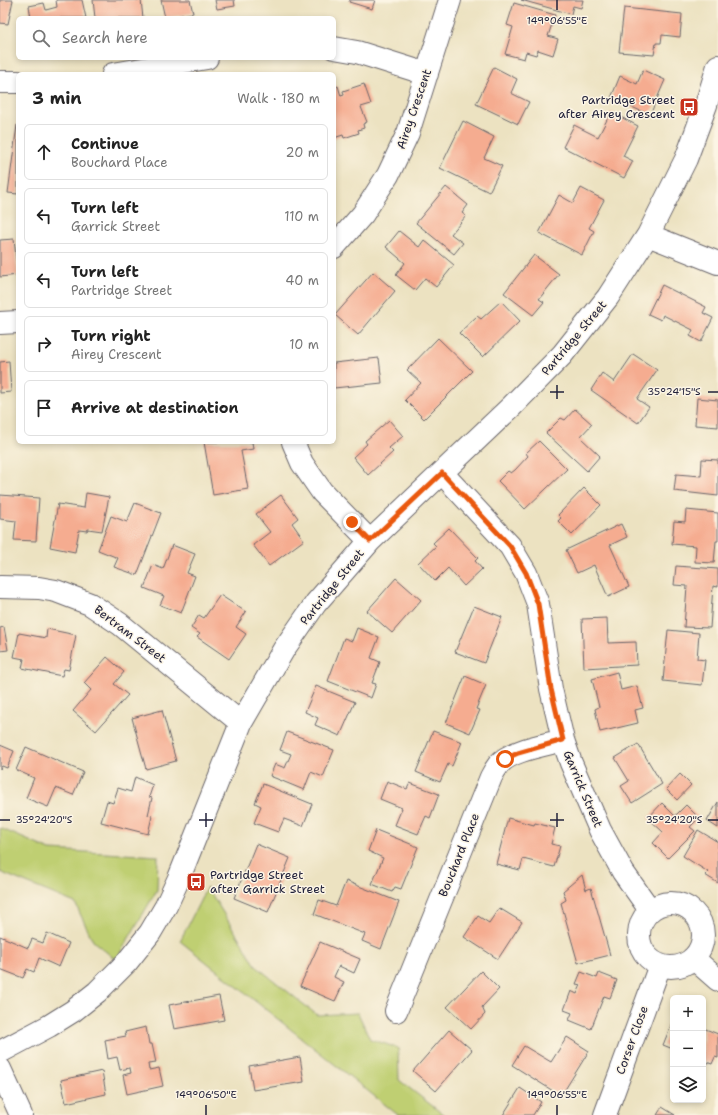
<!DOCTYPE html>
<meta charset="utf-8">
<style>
:root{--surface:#fff;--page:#f2f2f2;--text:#222;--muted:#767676;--line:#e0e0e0}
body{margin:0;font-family:"Shantell Sans",sans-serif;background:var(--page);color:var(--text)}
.controls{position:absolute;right:12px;bottom:12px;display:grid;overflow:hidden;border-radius:6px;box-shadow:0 2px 6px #0003}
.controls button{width:36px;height:36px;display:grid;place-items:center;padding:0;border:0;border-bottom:1px solid var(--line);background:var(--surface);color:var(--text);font:20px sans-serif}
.stop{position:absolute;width:12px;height:12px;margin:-9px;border:3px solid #ea580c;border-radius:50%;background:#fff}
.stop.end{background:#ea580c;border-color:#fff;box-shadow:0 1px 4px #0008}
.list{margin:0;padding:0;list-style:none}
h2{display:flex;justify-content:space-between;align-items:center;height:52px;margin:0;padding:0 16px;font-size:17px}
h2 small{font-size:13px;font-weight:400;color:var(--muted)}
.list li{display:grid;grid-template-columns:26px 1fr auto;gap:12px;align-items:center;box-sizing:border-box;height:56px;margin:0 8px 8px;padding:0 8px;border:1px solid var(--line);border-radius:6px}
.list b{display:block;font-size:15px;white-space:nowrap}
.list p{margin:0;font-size:13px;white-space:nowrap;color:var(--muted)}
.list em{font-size:13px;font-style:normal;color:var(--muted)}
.icon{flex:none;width:22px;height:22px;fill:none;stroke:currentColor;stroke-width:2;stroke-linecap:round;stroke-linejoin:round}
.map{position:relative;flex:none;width:718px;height:1115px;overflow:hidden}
.search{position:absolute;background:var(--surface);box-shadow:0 2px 6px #0003;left:16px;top:16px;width:320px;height:44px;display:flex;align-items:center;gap:10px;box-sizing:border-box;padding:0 14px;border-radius:6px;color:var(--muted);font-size:15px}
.panel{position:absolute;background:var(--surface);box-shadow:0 2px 6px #0003;left:16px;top:72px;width:320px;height:372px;border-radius:6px}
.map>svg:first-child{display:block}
</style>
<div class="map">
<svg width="718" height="1115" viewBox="0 0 718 1115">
<rect width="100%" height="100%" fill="#fcf5e5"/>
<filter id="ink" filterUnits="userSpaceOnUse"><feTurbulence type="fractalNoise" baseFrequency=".025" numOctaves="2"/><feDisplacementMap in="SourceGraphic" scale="8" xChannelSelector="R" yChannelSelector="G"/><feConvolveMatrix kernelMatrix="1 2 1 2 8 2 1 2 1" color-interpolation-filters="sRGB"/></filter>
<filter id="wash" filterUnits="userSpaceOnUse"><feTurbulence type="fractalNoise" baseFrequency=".012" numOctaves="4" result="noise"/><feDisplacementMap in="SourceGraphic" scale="16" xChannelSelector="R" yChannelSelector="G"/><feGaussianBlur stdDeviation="0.9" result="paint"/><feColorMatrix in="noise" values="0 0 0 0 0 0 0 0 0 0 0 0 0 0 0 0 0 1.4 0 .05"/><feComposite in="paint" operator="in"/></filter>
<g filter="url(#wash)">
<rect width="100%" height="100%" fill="#ece2c1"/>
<path fill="#bfcf72" stroke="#707856" d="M0,828L50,850L158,856L157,890L116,960L93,941L75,903L0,872Z
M207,887L257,967L317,1015L358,1013L370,1039L398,1048L399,1080L444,1115H398L180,941Z"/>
<g id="blocks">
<path fill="#f5ac90" d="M0,0H13L8,24L0,23Z
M56,0H82L86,18H31L29,6L44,3L46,10L57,7Z
M93,0H141L143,18H95Z
M161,0H190L193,13L165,18Z
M215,0H234L235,6L217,9Z
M350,0H375L372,9L349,2Z
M521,0H583L581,8L573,6L571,14Z
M514,3L555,15L548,36L558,39L553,55L538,50L536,55L526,52L524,59L505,54L513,27L507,25Z
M624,8L682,14L680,37L662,35L661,43H656L654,55L619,52Z
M494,67L517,79L511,93L529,102L518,124L476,104Z
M643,70L665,80L650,115L611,98L620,76L637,84Z
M364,84L371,104L361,107L367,122L363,124L364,128L358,130L359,133L344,138L343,135L334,138V88L338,86L341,96L344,95L343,91Z
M611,112L638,126L623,156L633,161L624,178L563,147L574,125L598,137Z
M463,121L494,137L484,158L502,166L489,192L440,168Z
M17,125H18V194L8,193Z
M446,187L468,205L462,213L466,216L451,234L463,243L454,254L416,223Z
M581,188L604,200L589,228L594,231L582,255L539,233L559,195L573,203Z
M399,231L419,247L424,240L454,265L436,287L425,278L415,290L396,275L405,263L386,247Z
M14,239L18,275L0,277V240Z
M534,255L559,274L539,299L544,302L533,315L504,293Z
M373,272L395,291L358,335L335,315Z
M662,285L706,307L703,313L713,318L701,342L690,336L693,330L663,315L661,320L648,314Z
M501,301L520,321L483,357L459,333L477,316L481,319Z
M438,338L472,371L424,419L405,400L421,383L407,370Z
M633,354L657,370L637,399L649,407L638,423L591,390L602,373L614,382Z
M379,358L382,383L334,388V363Z
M9,361L11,392L0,393V362Z
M697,398L718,400V427L695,425Z
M575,409L592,424L580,437L600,456L587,471L546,433L561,418L565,420Z
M389,420L403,436L389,448L393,452L368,475L353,457L367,444L365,441Z
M539,441L567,469L525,509L498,481L508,471L511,473L515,470L528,456L526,453Z
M204,442H252L253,449L241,451L248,489L213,495Z
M702,459L718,460V496L674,491L676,474L701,476Z
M584,488L601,505L572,535L558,521L561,518L558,515Z
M86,493L109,497L102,531L88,529L87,531L79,530L75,552L50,547L58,504L84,508Z
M0,495L39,498L36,541L14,540L16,521L0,519Z
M281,495L298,518L292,523L304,540L269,566L253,545L270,532L256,514Z
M135,503L161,513L137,575L114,567L118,558L98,550L111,516L127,522Z
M686,510L718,513V541H716L714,563L695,562L696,546L672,544L674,521L685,522Z
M621,524L627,537L610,545L629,587L608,597L594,565L577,573L566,550Z
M449,528L478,558L475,561L482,569L464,586L448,568L435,581L418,563L436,546L433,543Z
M172,545L195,554L187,573L195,576L181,613L160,605L164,596L144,588L153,565L163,569Z
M676,566L718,569V587L713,586L710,628L684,627L687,586L674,585Z
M396,578L421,600L392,633L367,611Z
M220,595L246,612L236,627L246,634L229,659L197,637L200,634L191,628L199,615L204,618Z
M474,606L502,617L484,663L455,652Z
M607,618L608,643L636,642L637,665L584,668L582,619Z
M4,627L8,650L0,651V628Z
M357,628L379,637L371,658L380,662L372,683L376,684L371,698L328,681L344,638L352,641Z
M47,629L76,635L69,670L64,669L62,676L22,668L24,659L14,657L19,633L46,638Z
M668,630L699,633L697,659L705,660L702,685L663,681Z
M107,657L124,672L114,684L128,695L96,731L73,711L91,690L84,683Z
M617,672L621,690L637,686L643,708L635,710L638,723L600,732L595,709L599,707L592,679Z
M465,676L486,685L476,709L480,710L470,733L446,723Z
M316,686L355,702L340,736L315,725L318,718L305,712Z
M162,710L176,761L146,769L132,718Z
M433,731L462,742L452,766L448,764L440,782L416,772Z
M287,732L334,750L323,777L311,772L304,790L270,776L275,764L285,768L291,754L280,750Z
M638,744L662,784L632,803L621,786L629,781L615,758Z
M0,745L14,751L7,768L2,766L0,769Z
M26,747L83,772L73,795L56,788L48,807L26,798L34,778L16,770Z
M680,774L691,785L677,800L666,789Z
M135,777L153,785L149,797L152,798L148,815L152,816L148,834L101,822L107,801L113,803L118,788L131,792Z
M387,781L407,789L410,783L439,794L430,818L426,816L418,834L395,825L402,808L380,799Z
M263,784L312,804L303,826L284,819L278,832L254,823L261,806L255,803Z
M718,802V828L707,821Z
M662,803L675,816L686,805L699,818L690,827L695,831L668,858L653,843L663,832L648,818Z
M508,818L534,825L535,823L555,828L551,844L560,846L554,867L523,859L520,870L496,864Z
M376,830L418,847L401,889L395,887L392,892L372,884L383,858L368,851Z
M698,830L718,842V883L705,875L708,872L683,856Z
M256,844L290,858L268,912L234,898Z
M582,875L586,890L591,888L610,955L578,963L561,903L566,900L563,891Z
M346,881L399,902L381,949L362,941L365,934L314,914L319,900L336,906Z
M499,908L522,922L498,959L464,937L478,916L489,923Z
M47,933L69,943L59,967L39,958L34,972L27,969L23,978L0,969V936L28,948L32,939L43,943Z
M320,942L360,959L354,973L339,966L334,977L344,982L335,1001L300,986Z
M481,971L499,989L482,1007L485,1014L471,1029L447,1007Z
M581,972L597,978L599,973L617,980L610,998L604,996L591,1029L569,1020L572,1013L564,1010L571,991L577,994L581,985L576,984Z
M219,996L224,1020L174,1029L169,1005Z
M673,1020V1049L663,1045Z
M146,1027L149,1044H152L156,1063L148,1064L149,1070L159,1068L163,1086L127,1094L123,1075L131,1073L130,1068L120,1070L117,1057L108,1059L105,1040L126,1036L125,1032Z
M703,1028L718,1034V1058L715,1057L712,1064L703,1061Z
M449,1030L472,1050L436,1091L413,1071Z
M567,1037L589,1051L561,1096L512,1065L524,1046L551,1062Z
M300,1057L304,1082L253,1090L249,1066Z
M102,1071L106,1094L66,1103L61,1080Z
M520,1088L541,1102L533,1115H503Z
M662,1107L675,1115H657Z"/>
</g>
</g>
<g filter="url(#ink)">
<use href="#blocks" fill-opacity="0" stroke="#69656a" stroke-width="1"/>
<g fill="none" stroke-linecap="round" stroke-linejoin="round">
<defs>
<path id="minor" d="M334,48L357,52L427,74
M113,74L207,58
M0,82H18
M648,235L718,263
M334,247L363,214L388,175L408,133L450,0
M0,323L18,322
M293,442L302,463L322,492L370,541
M442,473L510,546L526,573L538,604L551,689L563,740L571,763L600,830L623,872L650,910
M0,587L39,588L56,591L90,604L120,624L241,723
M639 935a32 32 0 1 1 64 0a32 32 0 1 1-64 0Z
M693,958L718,980
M396,1011L491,777C493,773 496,768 499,764C511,750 546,745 563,740
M0,1052L49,1026L73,1011L97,992L127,962L150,933L166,906L179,878L241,723L284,649L316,603L370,541L512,406L562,355L608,297L648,235L686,159L706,105L718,66
M0,1069L21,1115
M605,1115L660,965"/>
</defs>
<use href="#minor" stroke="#69656a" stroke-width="24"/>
<use href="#minor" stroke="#fff" stroke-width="22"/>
</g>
</g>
<g fill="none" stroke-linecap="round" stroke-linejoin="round" filter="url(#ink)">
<path stroke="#ea580c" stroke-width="5" d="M352,522L370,541L442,473L510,546L526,573L538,604L551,689L563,740L518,753L505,759"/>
</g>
<path fill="none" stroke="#22223b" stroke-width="1.5" d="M557,0V10M557,385V399M550,392H564M708,392H718M206,813V827M557,813V827M0,820H10M199,820H213M550,820H564M708,820H718M206,1105V1115M557,1105V1115"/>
<defs>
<symbol id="bus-square" viewBox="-11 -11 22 22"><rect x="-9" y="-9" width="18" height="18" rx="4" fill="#c8321e" stroke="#fcf5e5"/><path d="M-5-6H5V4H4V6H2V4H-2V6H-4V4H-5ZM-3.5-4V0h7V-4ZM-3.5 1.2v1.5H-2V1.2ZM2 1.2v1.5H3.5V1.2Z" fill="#fff"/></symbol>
</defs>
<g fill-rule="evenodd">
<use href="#bus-square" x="678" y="96" width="22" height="22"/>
<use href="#bus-square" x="185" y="871" width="22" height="22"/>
</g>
<g text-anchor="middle" stroke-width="3" stroke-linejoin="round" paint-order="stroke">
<g font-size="12" fill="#22223b" stroke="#fcf5e5" text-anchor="end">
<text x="675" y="104">Partridge Street<tspan x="675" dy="14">after Airey Crescent</tspan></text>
<text x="210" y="879" text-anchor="start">Partridge Street<tspan x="210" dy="14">after Garrick Street</tspan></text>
</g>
<g font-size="12" fill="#22223b" stroke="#fcf5e5">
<text transform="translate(414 109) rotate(-71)" y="4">Airey Crescent</text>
<text transform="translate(574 338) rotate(-50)" y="4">Partridge Street</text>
<text transform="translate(332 587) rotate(-51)" y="4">Partridge Street</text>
<text transform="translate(130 634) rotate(37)" y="4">Bertram Street</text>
<text transform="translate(583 789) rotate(67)" y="4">Garrick Street</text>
<text transform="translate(459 855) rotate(-68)" y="4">Bouchard Place</text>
<text transform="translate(632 1040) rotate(-70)" y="4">Corser Close</text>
</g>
</g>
<g font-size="10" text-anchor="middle" fill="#22223b" stroke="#fcf5e5" stroke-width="3" stroke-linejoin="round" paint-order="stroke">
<text x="557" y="24">149°06'55"E</text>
<text x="674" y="395">35°24'15"S</text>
<text x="44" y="823">35°24'20"S</text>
<text x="674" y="823">35°24'20"S</text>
<text x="206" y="1098">149°06'50"E</text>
<text x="557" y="1098">149°06'55"E</text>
</g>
</svg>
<div class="controls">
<button>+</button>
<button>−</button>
<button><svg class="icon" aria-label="layers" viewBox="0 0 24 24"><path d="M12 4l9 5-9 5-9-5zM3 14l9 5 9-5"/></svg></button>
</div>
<div class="stop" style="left:505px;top:759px"></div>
<div class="stop end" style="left:352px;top:522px"></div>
<div class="search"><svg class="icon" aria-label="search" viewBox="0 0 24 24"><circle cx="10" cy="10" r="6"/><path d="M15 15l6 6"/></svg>Search here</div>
<section class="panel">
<h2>3 min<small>Walk · 180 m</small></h2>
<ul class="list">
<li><svg class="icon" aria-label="ahead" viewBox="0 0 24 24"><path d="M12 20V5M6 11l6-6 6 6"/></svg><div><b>Continue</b><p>Bouchard Place</p></div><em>20 m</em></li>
<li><svg class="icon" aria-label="left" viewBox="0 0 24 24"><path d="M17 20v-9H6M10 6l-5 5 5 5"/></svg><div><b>Turn left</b><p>Garrick Street</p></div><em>110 m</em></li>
<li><svg class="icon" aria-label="left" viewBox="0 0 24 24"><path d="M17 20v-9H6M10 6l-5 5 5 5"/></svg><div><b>Turn left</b><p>Partridge Street</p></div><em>40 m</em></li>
<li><svg class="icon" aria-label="right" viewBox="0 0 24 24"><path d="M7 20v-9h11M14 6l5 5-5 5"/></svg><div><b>Turn right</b><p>Airey Crescent</p></div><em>10 m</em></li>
<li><svg class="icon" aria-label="arrive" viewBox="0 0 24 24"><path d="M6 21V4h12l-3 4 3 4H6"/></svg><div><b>Arrive at destination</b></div></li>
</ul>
</section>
</div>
